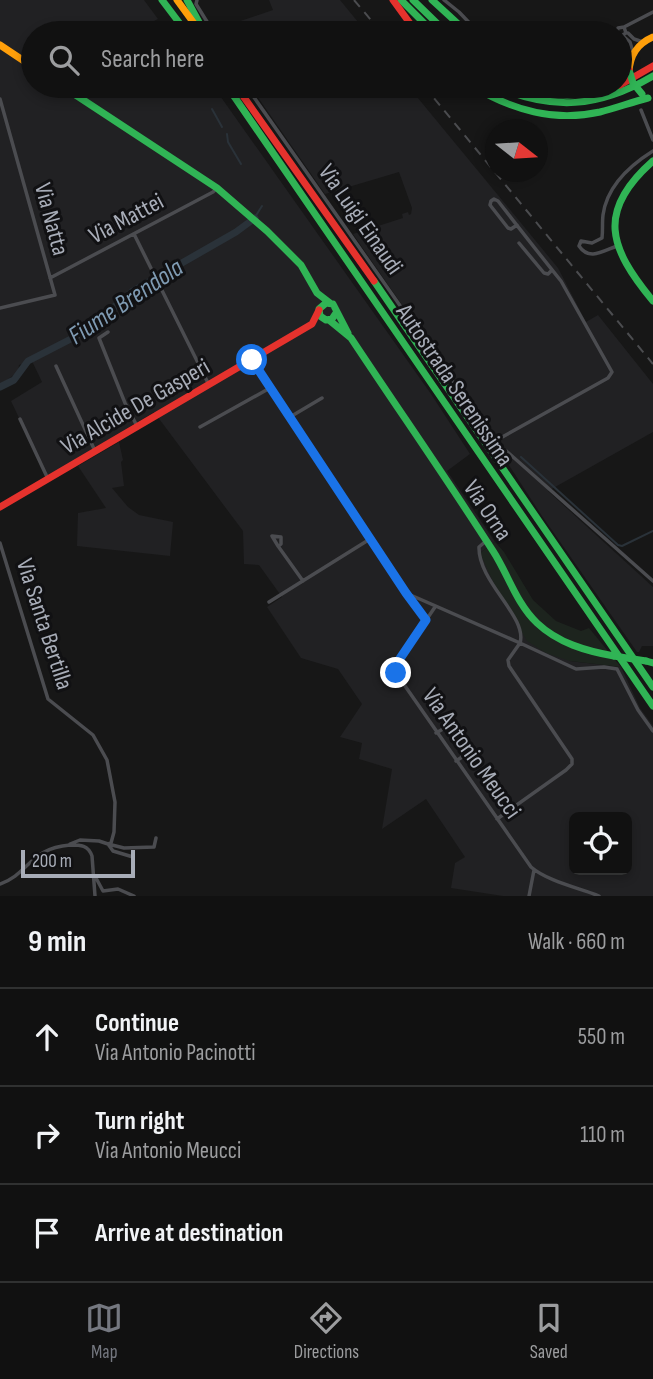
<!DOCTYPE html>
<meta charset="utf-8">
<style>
:root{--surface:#111;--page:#1a1a1a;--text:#f1f3f6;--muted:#9c9d9f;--line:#303131;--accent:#757880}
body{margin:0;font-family:"Sofia Sans Condensed",sans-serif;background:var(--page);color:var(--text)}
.controls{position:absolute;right:21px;bottom:21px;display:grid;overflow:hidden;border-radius:10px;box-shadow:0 4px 10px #0003}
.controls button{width:63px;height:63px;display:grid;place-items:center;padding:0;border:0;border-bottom:2px solid var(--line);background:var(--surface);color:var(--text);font:35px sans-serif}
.compass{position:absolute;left:485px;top:119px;width:63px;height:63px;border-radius:50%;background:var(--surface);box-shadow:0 4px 10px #0003;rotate:107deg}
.scale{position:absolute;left:21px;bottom:18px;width:114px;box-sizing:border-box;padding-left:7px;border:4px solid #a8adb8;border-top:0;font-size:19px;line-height:24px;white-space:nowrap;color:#a8adb8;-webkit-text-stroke:5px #111113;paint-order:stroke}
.stop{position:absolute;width:21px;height:21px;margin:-16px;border:5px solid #1a73e8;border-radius:50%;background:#fff}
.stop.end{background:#1a73e8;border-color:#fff;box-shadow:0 2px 7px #0008}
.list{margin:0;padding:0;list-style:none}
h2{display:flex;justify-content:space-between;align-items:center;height:91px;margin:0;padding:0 28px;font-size:30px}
h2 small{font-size:23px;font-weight:400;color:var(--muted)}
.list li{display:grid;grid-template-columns:46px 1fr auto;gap:21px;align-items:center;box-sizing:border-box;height:98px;padding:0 28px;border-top:2px solid var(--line)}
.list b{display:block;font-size:26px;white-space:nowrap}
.list p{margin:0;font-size:23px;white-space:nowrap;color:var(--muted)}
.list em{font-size:23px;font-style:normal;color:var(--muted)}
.icon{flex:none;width:38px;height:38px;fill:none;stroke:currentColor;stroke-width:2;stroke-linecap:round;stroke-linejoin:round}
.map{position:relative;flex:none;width:653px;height:896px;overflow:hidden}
.search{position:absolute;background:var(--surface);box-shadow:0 4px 10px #0003;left:21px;right:21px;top:21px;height:77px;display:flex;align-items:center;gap:18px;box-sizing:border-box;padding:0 24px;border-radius:38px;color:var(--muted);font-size:26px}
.sheet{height:385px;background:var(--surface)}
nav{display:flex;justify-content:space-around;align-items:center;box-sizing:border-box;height:98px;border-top:2px solid var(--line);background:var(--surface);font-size:19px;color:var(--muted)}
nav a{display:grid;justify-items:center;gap:4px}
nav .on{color:var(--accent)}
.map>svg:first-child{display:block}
</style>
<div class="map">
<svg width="653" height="896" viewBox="0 0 653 896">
<rect width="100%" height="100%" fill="#171717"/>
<path fill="#212123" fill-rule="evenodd" d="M0,0H144L158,19L129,33H33V86H212L223,100L431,394L470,454L447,471L495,542L480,553L570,661L621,667L640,708L653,726V896H503L451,888L455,863L465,857L426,799L382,829L392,769L359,759L362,743L340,737L362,704L338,669L301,658L267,607L282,597L259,565L244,564L243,531L154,412L47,477L11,401L42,382L32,361L19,365L18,372L0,385ZM574,817H627V870H574Z
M269,0H340L367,33H216L214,30L273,10Z
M250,86H408L558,268L586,322L598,315L653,384V432L548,491L653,587V646H642L639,652H637L542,516L497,447L496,437L488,429L353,234L403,218L402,214L408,212L409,215L411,214L412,208L399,172L325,194Z
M119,442L123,460L121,462L124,486L112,488L128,507L139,515L173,522L170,556L77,546L78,513L106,508L78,466Z"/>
<path fill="#1d241e" d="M495,542L504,552L533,600L556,621L581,631L589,628L621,667L570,661L546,653L527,641L497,590L480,553Z"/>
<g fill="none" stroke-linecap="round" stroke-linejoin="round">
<path stroke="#2a3239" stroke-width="2" d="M212,109L222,127
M227,134L228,142L241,164
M255,217L262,206
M521,457L618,545L622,546L653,531"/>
<path stroke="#2a3239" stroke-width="7" d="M0,387L14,380L28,361L100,324L113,308L133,291L236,232L255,218"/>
<path stroke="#4b4c50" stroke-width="3.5" d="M197,0L196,4L214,33
M444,0L459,12L479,33
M624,27L653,12
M617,33L618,28L624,27L626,33L621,36
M628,33L634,39L643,42
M623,36L630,42L633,53
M620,69L626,57L621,36
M246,86L495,441L653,581
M0,99L55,295L0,308
M641,110L653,140
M134,234L209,385
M519,243L544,273L548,274L552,270
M617,246C603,251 589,261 579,246L581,241L592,243L602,238C603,230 602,223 603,215C607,186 629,166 653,151
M50,278L213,192L217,188
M108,332L99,338L125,403L137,426
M252,360L406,593L426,620
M56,366L95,451
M290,417L322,398
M20,419L48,479
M200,427L270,388
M495,441L608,378L612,372L561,281C540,255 519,228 498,201L494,199L491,201L490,205L508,228L511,229L517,225
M486,541L479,547C478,582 528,617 520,643L576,669L604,667L617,669L638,710L653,731
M0,543L48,699L93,735L107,760L115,802L114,832L111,843L108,844L124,848L154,847L156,838
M278,546L272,536L281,537V544L278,546L303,581
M406,593L520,643L508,660L509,666L572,759V764L566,770L497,819
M269,602L370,539
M435,607L397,663L396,673L531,867C547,881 579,888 599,896
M436,733L443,729L448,730L463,752L462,757L456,761
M70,844L80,840L99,841L108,844L113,851L133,857
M96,878L103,891L118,889L134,896
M0,884C29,874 30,848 70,845C81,845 88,845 92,856L95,896
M529,896L534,870"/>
<path stroke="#30b455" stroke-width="7" d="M162,0L187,33
M187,0L201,26
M401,0L434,33
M413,0L447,33
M432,0L468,33
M62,86L217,188L267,231L301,265L317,293L330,303
M227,86L653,706
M473,86C511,110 555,122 600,112C616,108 632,102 648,98
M495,86C552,111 599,108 653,76
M515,86C550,98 584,98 619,86
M653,161C596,211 609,248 653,301
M374,281L653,687
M336,313L332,319L326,320L320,316L319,309L326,303L333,304L348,333
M329,320L351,338C398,409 447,479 493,551C508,574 516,603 537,623C558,643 586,651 614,656
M646,661L653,663"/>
<path stroke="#ff9f0a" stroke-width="7" d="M177,0L201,33
M0,45L33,67
M629,72C630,55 637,44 653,37"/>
<path stroke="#e5322d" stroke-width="7" d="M393,0L417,33
M620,75L629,70
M620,85L653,66
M236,86L374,281
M562,86H579
M0,507L312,324L319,310"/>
<path stroke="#4b4c4f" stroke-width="2" stroke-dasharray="9 7" stroke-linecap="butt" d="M354,0L382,33
M424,86L653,364"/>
<path stroke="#30b455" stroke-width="7" d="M630,73L633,83L642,94
M614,656L646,661"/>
</g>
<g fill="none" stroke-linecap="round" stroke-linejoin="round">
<path stroke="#1a73e8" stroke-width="9" d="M252,360L406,593L426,620L397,663L396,673"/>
</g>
<g text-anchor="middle" stroke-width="6" stroke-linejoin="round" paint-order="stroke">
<g font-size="24" fill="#a8adb8" stroke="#111113">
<text transform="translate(126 218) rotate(-28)" y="8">Via Mattei</text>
<text transform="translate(52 219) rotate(75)" y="8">Via Natta</text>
<text transform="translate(361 219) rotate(55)" y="8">Via Luigi Einaudi</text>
<text transform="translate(455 385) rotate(56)" y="8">Autostrada Serenissima</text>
<text transform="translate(135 406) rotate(-30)" y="8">Via Alcide De Gasperi</text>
<text transform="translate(488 510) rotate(56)" y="8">Via Orna</text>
<text transform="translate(45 624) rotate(72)" y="8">Via Santa Bertilla</text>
<text transform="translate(472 753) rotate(55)" y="8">Via Antonio Meucci</text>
</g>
<g font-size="26" font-style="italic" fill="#7f9bb3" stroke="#111113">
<text transform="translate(125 301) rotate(-34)" y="9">Fiume Brendola</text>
</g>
</g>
</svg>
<div class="controls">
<button><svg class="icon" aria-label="locate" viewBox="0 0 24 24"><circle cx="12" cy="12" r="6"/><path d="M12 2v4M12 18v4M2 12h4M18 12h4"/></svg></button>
</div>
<svg class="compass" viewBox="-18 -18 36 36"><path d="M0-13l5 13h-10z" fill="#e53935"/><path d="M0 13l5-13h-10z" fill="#9c9d9f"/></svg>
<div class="scale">200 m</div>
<div class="stop" style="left:252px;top:360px"></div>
<div class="stop end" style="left:396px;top:673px"></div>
<div class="search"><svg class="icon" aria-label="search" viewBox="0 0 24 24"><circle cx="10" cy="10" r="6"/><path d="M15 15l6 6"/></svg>Search here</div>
</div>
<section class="sheet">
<h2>9 min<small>Walk · 660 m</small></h2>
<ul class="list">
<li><svg class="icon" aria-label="ahead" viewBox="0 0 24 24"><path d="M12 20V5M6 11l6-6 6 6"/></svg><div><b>Continue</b><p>Via Antonio Pacinotti</p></div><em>550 m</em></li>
<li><svg class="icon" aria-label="right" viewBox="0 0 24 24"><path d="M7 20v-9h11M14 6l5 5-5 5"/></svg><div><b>Turn right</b><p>Via Antonio Meucci</p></div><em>110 m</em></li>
<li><svg class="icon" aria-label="arrive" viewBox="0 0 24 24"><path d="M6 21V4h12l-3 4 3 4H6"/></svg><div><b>Arrive at destination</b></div></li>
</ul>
</section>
<nav>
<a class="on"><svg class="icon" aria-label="map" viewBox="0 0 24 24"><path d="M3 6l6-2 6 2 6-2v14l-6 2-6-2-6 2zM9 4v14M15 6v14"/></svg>Map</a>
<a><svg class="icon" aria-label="directions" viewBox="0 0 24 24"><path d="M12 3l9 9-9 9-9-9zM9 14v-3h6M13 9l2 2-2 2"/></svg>Directions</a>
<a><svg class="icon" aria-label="saved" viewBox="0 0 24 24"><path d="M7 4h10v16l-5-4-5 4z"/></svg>Saved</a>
</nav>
